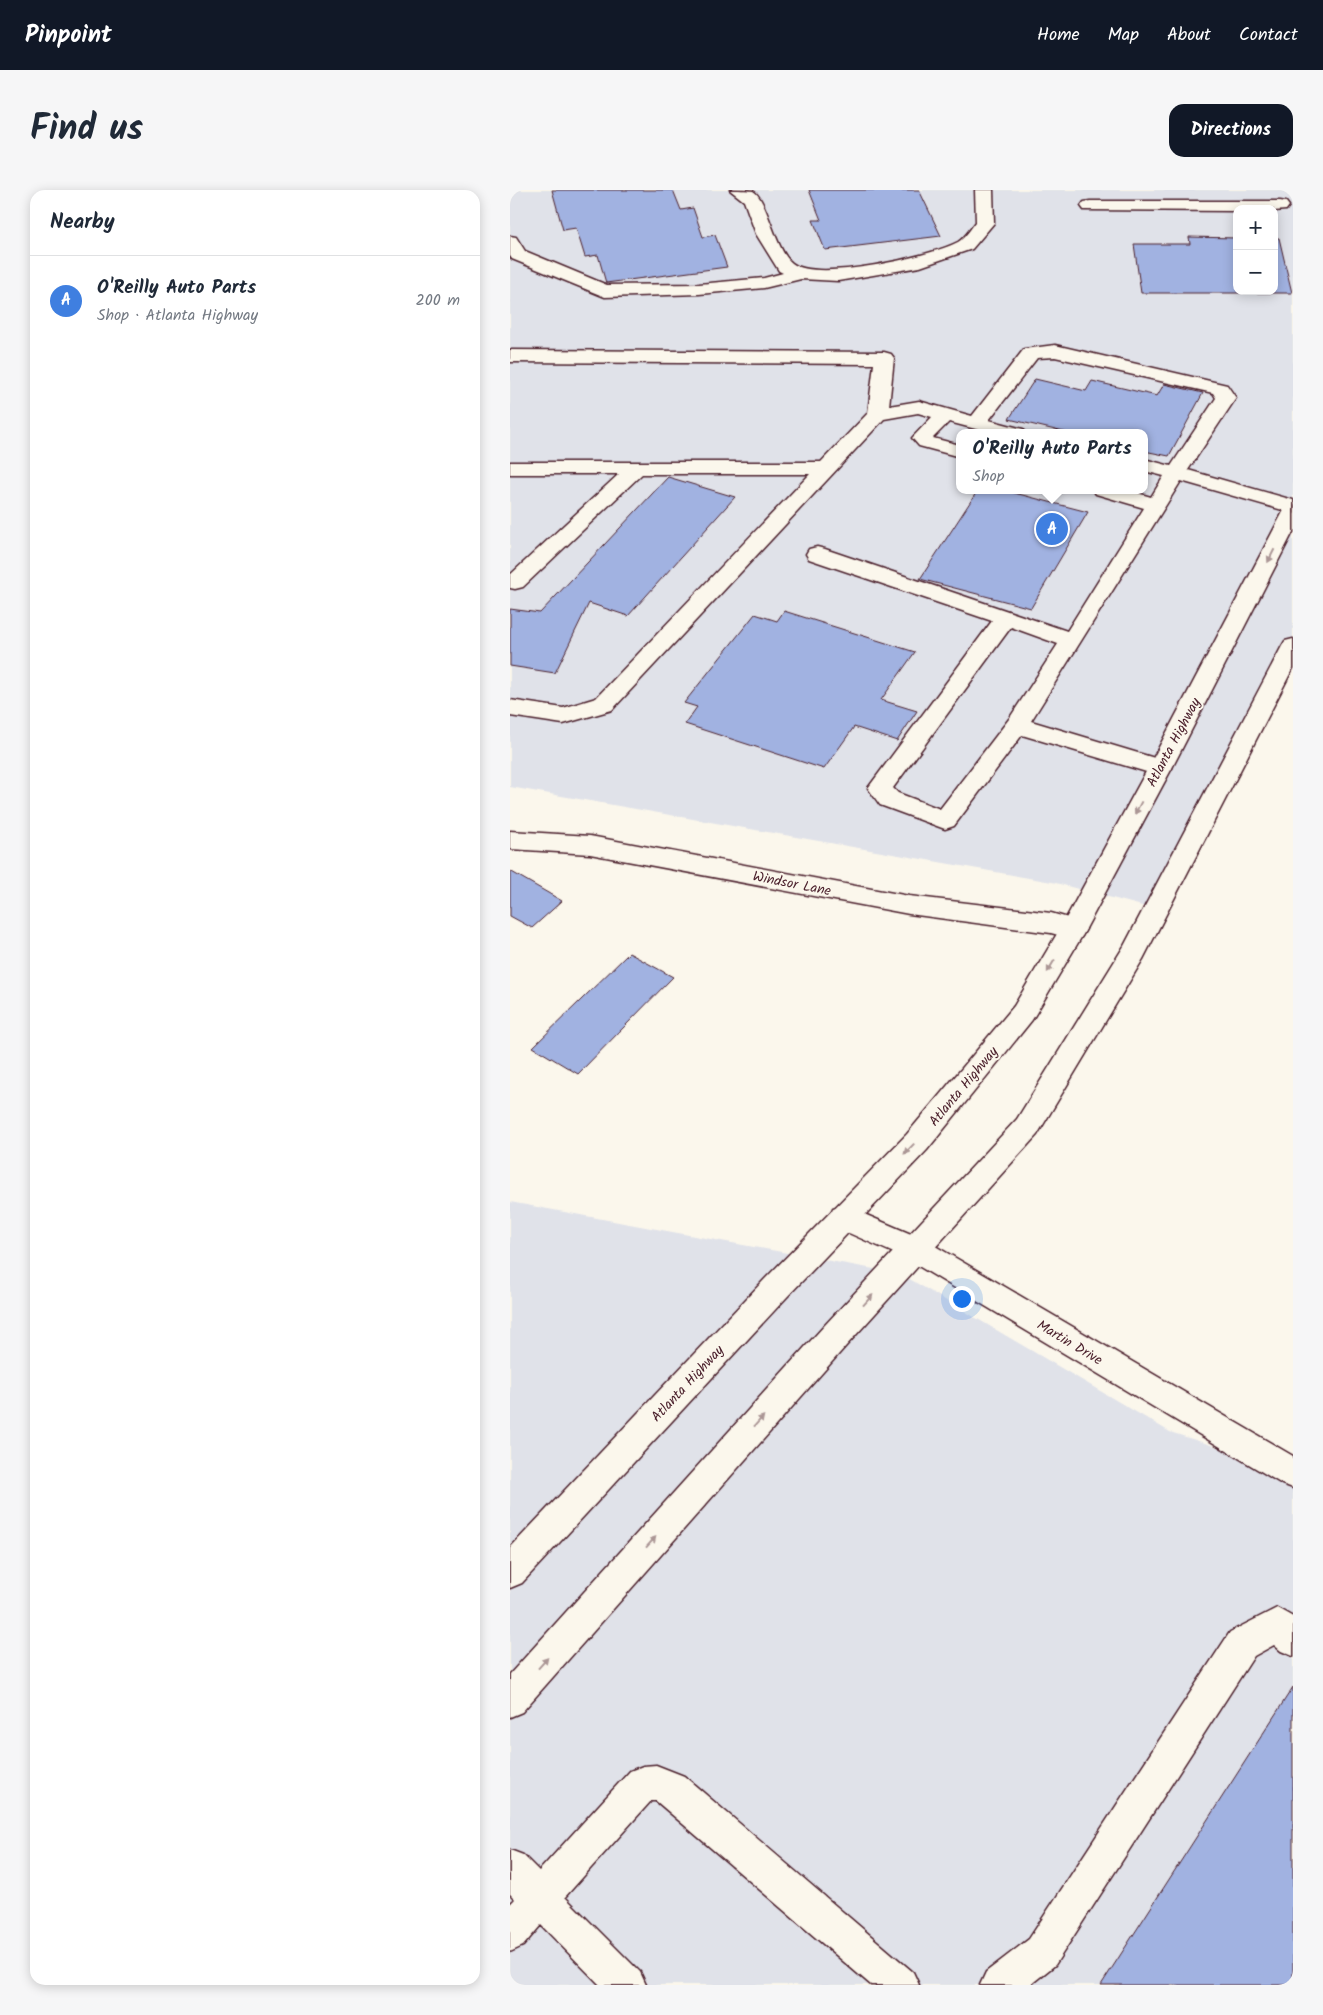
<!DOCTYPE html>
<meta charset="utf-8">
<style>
:root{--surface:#fff;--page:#f6f6f7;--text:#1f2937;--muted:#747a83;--line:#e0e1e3;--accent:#111827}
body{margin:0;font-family:Kalam,sans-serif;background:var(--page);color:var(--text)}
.controls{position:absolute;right:15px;top:15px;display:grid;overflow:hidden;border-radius:10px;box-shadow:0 2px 12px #0003}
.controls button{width:45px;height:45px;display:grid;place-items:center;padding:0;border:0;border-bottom:1px solid var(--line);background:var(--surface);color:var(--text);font:25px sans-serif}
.you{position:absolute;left:451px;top:1108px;width:18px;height:18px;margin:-12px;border:4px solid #fff;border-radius:50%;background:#1a73e8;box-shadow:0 0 0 8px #1a73e833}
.badge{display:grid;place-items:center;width:32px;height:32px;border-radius:50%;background:var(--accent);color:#fff;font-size:16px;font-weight:700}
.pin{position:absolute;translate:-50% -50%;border:2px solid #fff;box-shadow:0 1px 5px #0006}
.popup{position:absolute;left:446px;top:239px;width:192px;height:65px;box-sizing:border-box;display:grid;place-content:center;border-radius:10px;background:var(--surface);filter:drop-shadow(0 1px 4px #0005);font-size:16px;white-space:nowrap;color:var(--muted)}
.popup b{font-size:19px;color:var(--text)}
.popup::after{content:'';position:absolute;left:50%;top:100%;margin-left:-10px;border:10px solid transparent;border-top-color:var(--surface)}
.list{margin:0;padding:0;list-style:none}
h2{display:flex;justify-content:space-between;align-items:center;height:65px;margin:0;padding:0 20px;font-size:21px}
h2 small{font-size:16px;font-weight:400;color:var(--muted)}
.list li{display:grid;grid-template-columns:32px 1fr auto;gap:15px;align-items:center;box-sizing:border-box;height:90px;padding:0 20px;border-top:1px solid var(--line)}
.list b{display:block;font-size:19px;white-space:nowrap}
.list p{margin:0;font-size:16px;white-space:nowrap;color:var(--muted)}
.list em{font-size:16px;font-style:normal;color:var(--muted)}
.map{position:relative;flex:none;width:783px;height:1795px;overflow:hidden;border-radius:15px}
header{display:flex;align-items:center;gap:30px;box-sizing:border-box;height:70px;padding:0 25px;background:var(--accent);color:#fff}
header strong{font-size:24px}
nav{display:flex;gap:28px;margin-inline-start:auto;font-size:18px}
.intro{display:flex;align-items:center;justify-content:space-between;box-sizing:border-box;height:120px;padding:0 30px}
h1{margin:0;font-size:35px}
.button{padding:12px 22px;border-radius:15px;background:var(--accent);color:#fff;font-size:18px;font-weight:700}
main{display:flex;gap:30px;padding:0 30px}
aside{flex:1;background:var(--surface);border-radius:15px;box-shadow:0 2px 12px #0003}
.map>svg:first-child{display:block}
</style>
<header>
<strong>Pinpoint</strong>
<nav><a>Home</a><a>Map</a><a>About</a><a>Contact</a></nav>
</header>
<div class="intro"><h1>Find us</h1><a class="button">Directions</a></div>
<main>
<aside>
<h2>Nearby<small></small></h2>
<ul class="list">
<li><span class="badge" style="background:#3f7fe0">A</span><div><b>O'Reilly Auto Parts</b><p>Shop · Atlanta Highway</p></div><em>200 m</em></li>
</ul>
</aside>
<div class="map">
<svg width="783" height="1795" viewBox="0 0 783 1795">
<rect width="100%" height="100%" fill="#fbf7ec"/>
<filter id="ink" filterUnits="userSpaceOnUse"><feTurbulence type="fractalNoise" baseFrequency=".02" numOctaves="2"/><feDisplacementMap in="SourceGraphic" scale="10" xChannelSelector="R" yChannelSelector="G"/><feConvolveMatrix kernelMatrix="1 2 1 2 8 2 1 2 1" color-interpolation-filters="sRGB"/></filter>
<g filter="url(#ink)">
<path fill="#e0e2e9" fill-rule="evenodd" d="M0,0H783V459L651,721L542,692L0,597ZM727,19H764V101H727ZM450,243H634V300H450Z
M0,1012L391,1084L660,1242L783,1281V1795H0Z"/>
<path fill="#a1b2e1" stroke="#4a1f2b" d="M42,0H163L171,20L183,18L193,47L205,45L217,77L96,93L88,65L75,67L66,38L53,40Z
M299,0H409L431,46L315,60L303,30H311Z
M679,47L727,48V101H764V48H769L782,103H631L624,54H680Z
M525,189L576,201L582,191L647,206L654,194L693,203L659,266L634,261V243H558L499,229Z
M158,287L225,307L118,426L79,413L45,483L0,476V419L30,423Z
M468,300H493L578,322L521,418L410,389Z
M274,421L405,462L371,510L407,521L387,551L344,537L314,579L175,534L187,517L174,513L245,424L267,431Z
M0,681L52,711L22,738L0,726Z
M119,763L163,787L68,884L23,857Z
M783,1497V1795H591Z"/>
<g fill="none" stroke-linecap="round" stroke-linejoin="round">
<defs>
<path id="minor" d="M220,0C227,0 237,0 243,1C257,8 265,60 282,73C306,93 422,66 448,52C455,48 461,38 466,32L465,0H483L484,33L462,59L410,77L328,91L291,89L254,98L189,104L95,107L2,69L0,66V46L6,47L15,61L97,95L189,94L254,88L273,83L269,81L246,44L234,11Z
M580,11H770L776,12L779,16L776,20L764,21V19H727V21L574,20L571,16L574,12Z
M545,155L717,195L726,208L678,280L783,310V323L671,291L521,531L658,572L662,578L658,584L650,586L512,545L444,636L435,639L370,615L358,598L482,431L299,369L296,364L299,359L307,357L315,359L557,441L634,318L586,304L583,300H617L641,307L654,286L634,281V269L661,276L706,208L703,203L545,167L527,168L479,230L513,239L516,243H481L439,232L423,248L450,255V267L409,256L402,248L422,227L408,223L374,229L102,520L53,534L0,526V510L53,518L86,508L300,284H132L13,397L5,399L0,398V385L109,284H0V272H311L358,223L364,174L0,172V160L374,162L381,164L384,168L379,216L409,211L462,226L514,159ZM501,437L548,454L499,529L430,619L388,603L383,598Z
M0,641L80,646L399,706L541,723L572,732L576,739L572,746L563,749L541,743L399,724L80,664L0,659Z
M333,1015L415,1050L783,1266V1298L772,1294L395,1068L323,1036L319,1027L323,1018Z
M767,1418L783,1427V1466L771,1461L764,1455L744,1466L545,1775L520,1795H470L476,1782L519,1749L720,1442Z
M146,1575L174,1586L403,1782L409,1795H361L146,1611H141L55,1707L130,1782L136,1795H90L31,1735L13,1756L0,1762V1714L5,1709L0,1704V1660L13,1665L29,1681L120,1581L133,1576Z"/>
<path id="major" d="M783,316V342L662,578L572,746L522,830L417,960L276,1108L12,1393L0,1398V1358L254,1090L397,944L504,816L554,732L638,578L773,322L776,317Z
M783,449V478L633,769L527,945L336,1156L12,1522L0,1527V1484L314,1136L507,929L614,756L772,456L775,451Z"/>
</defs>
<use href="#minor" stroke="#4a1f2b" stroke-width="3"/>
<use href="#major" stroke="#4a1f2b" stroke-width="3"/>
<use href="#minor" fill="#fbf7ec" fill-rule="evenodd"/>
<use href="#major" fill="#fbf7ec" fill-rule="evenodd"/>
</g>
<defs><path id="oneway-solid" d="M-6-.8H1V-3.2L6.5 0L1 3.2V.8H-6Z" transform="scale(1.25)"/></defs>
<g fill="#ab9695">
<use href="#oneway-solid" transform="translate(761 366) rotate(117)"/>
<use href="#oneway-solid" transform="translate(628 618) rotate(118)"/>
<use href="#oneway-solid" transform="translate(541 776) rotate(121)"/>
<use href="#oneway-solid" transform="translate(399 959) rotate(134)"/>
<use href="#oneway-solid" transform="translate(358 1110) rotate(-48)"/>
<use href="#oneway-solid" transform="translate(249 1231) rotate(-48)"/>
<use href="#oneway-solid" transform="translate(141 1352) rotate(-48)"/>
<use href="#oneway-solid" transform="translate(33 1473) rotate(-48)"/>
</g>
</g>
<g text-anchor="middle" stroke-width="4" stroke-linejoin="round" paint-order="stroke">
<g font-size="14" fill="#4a1f2b" stroke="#fbf7ec">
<text transform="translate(663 552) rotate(-62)" y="5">Atlanta Highway</text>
<text transform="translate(282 693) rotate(11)" y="5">Windsor Lane</text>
<text transform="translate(453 896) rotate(-50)" y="5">Atlanta Highway</text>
<text transform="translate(560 1152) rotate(31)" y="5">Martin Drive</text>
<text transform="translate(177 1193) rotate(-47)" y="5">Atlanta Highway</text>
</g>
</g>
</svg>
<div class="controls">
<button>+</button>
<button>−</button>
</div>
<div class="you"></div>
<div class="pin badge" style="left:542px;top:339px;background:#3f7fe0">A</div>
<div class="popup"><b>O'Reilly Auto Parts</b>Shop</div>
</div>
</main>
